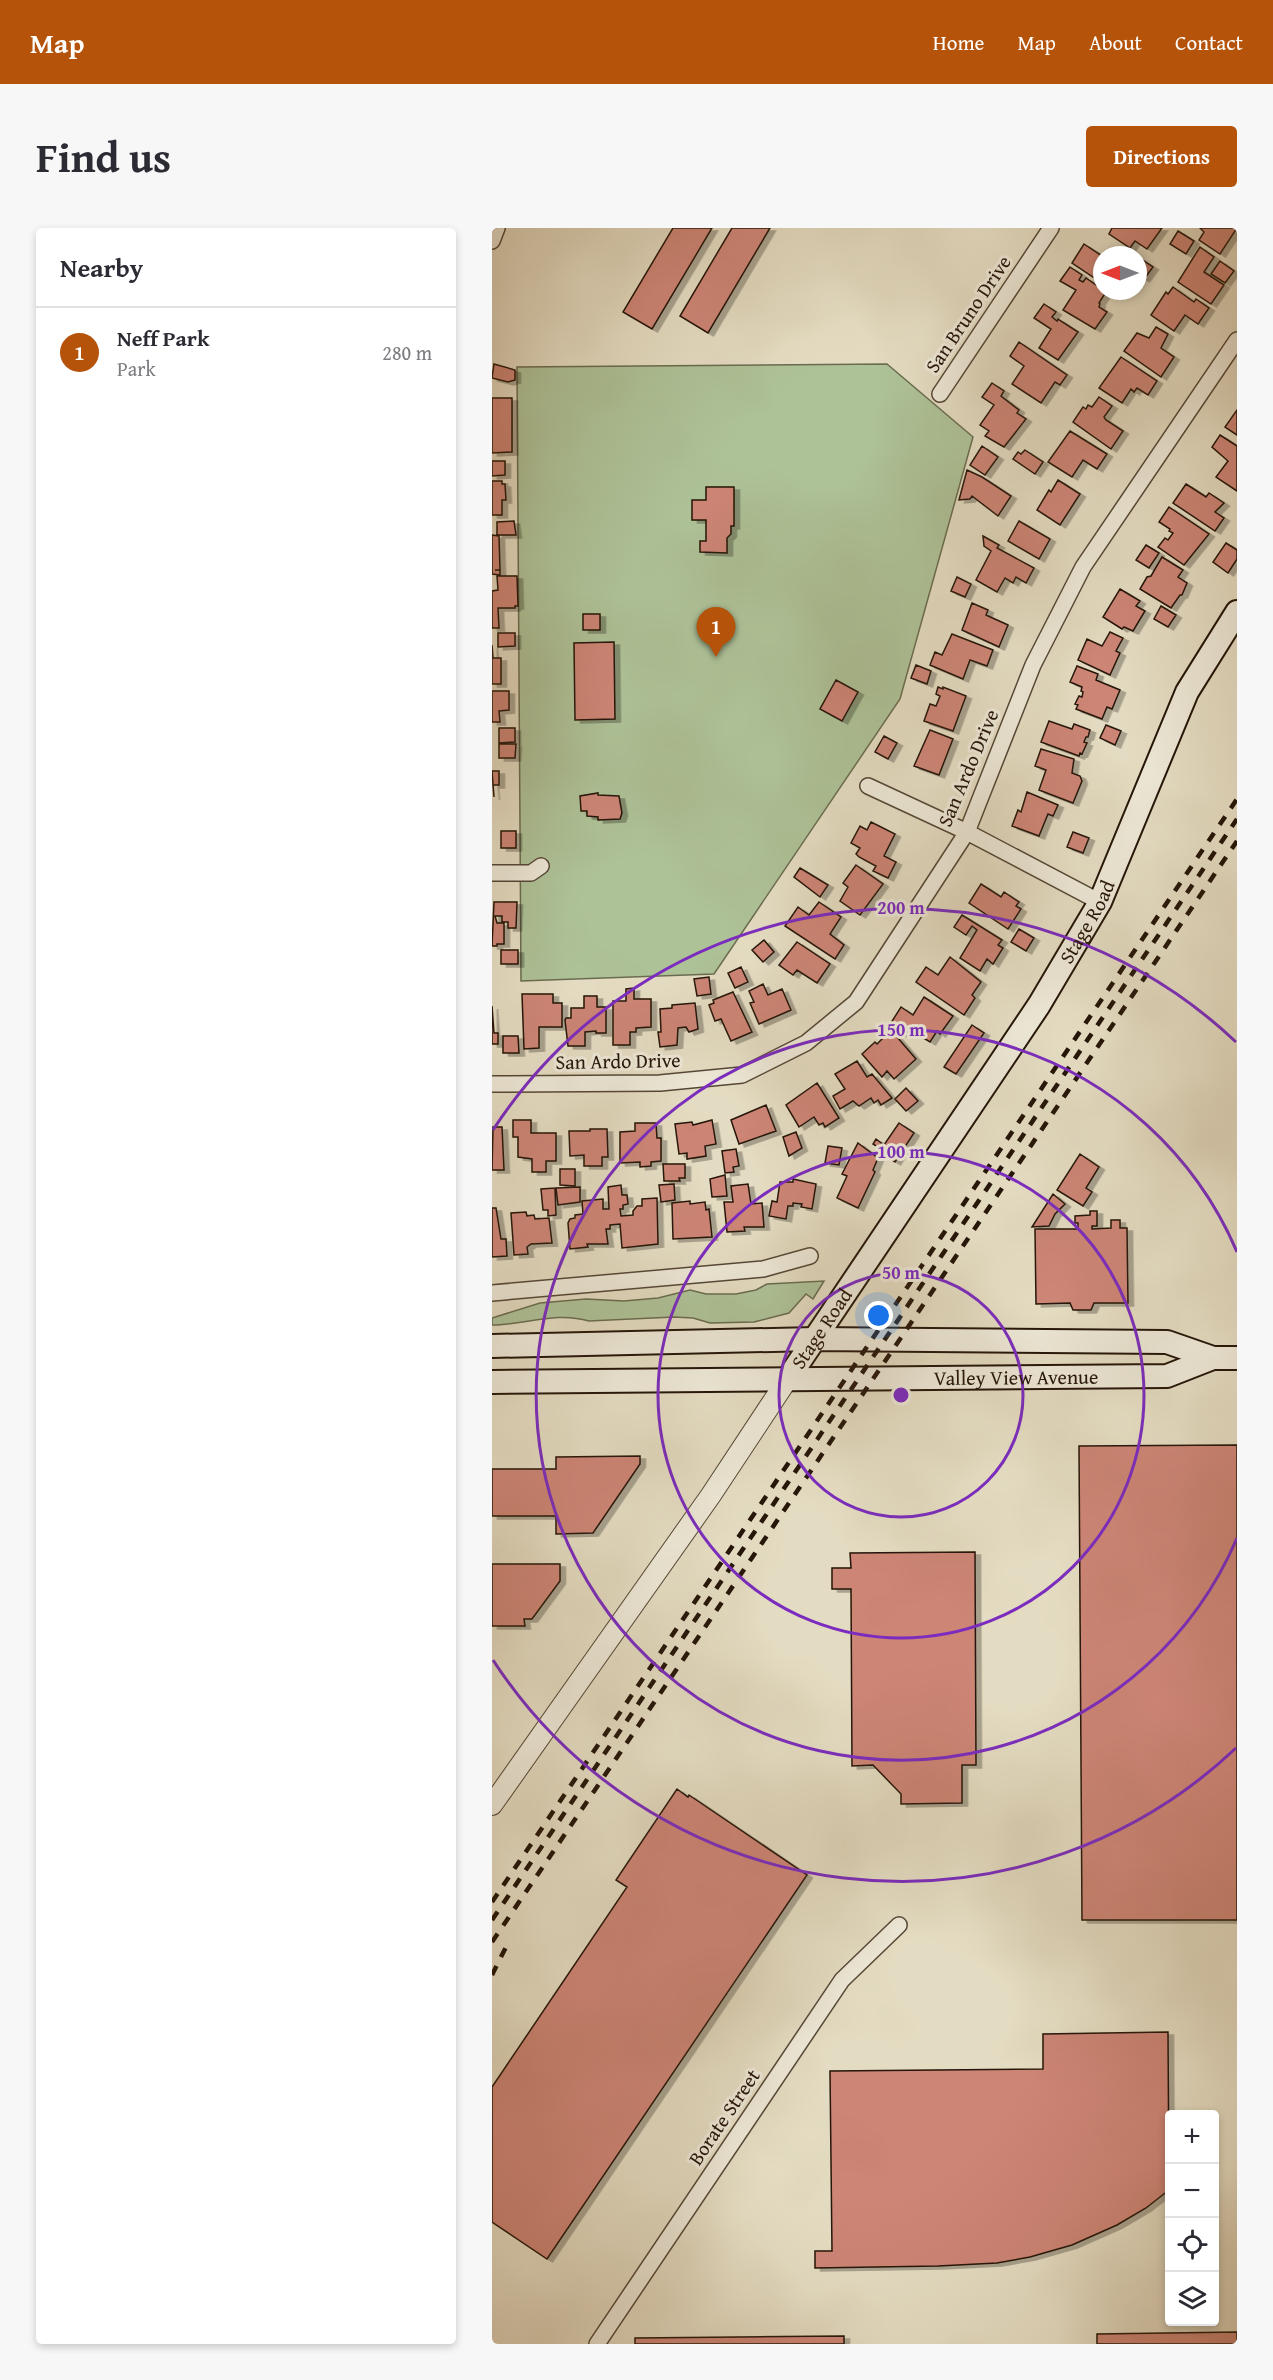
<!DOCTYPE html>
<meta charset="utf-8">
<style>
:root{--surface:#fff;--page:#f7f7f7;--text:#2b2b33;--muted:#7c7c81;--line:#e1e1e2;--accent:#b45309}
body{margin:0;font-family:"Gentium Book Plus",serif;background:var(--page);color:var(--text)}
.controls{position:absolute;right:18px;bottom:18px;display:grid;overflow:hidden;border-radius:6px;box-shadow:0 3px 9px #0003}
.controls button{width:54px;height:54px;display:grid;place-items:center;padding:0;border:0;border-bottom:2px solid var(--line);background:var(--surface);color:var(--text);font:30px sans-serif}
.compass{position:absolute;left:601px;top:18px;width:54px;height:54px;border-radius:50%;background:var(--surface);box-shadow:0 3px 9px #0003;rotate:270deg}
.you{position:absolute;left:387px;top:1088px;width:21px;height:21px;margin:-15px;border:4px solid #fff;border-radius:50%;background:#1a73e8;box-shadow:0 0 0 9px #1a73e833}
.badge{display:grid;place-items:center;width:39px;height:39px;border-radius:50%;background:var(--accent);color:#fff;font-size:20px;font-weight:700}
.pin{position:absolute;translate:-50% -50px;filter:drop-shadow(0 2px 3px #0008)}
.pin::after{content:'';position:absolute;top:32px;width:21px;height:18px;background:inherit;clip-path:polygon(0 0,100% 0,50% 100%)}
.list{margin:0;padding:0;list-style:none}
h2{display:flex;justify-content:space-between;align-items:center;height:78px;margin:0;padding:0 24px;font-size:26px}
h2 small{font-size:20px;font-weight:400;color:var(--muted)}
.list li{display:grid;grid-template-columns:39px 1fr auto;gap:18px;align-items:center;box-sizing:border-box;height:90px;padding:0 24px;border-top:2px solid var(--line)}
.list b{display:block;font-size:22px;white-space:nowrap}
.list p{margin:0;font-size:20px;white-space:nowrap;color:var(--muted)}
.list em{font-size:20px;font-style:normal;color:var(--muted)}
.icon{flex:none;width:33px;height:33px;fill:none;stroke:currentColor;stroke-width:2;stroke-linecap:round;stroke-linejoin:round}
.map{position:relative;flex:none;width:745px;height:2116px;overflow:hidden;border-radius:6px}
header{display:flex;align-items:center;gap:36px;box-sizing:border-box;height:84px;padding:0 30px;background:var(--accent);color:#fff}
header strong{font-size:28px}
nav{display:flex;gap:33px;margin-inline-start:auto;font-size:21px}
.intro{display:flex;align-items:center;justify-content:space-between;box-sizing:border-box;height:144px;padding:0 36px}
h1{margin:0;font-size:42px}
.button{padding:15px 27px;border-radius:6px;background:var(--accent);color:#fff;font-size:21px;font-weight:700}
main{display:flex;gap:36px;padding:0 36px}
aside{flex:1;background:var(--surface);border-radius:6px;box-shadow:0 3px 9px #0003}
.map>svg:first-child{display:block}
</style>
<header>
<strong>Map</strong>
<nav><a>Home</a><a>Map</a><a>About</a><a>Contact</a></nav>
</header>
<div class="intro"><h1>Find us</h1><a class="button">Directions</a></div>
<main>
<aside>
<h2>Nearby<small></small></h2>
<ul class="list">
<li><span class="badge">1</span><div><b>Neff Park</b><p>Park</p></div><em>280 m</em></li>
</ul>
</aside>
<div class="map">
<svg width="745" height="2116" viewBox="0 0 745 2116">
<defs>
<filter id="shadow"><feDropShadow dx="5.5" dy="3" stdDeviation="0" flood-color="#0004"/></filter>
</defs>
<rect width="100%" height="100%" fill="#e4dcc2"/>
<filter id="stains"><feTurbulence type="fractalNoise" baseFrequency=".00333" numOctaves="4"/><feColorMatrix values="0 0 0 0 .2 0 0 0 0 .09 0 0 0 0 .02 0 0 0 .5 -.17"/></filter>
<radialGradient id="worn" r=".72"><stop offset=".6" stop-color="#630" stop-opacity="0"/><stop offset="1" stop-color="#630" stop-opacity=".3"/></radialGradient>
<path fill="#aec298" stroke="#6a6c50" stroke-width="1.5" d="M395,136L481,209L408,471L222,746L29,753L25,139Z
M332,1053L321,1071L314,1066L297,1085L262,1094L218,1095L201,1090L182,1089L97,1093C63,1083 33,1097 0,1097V1090L48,1075L94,1071L132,1073L166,1070L198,1062L214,1066H244L264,1062L275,1056Z"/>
<path fill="#cd8576" stroke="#251508" stroke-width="1.5" filter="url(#shadow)" d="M181,0H220L160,101L131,84Z
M240,0H278L216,105L188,88Z
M620,0H670L655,21L643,13L638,20L617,6Z
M708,0H745L728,26L707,12L712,4Z
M686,3L702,13L694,26L678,16Z
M592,16L610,28V55L580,35Z
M708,19L722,29L712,44L732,57L719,76L686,54Z
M646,29L661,39L652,51L646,47Z
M728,33L742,43L733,55L719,46Z
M578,39L590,47L587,52L591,54L594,50L614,64L607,75L608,76L607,79L615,84L603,101L571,82L584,62L568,53Z
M681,59L702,74L704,71L717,80L706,96L693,87L682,103L659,87L674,64L676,66Z
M552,76L564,84L560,89L565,93L566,91L586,104L566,132L547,120L559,101L542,90Z
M664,99L676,106L669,120L682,129L669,149L632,123L645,105L657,110Z
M527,114L575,147L568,157L563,154L549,175L520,156L532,138L518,128Z
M629,129L665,153L656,167L645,160L642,164L639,161L630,175L607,160Z
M2,136L23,142V152L16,154L0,150Z
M500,155L512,163L509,168L527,182L525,185L534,191L512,219L493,208L497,203L488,197L502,177L490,169Z
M607,169L620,178L612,189L614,192L631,203L619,221L581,194L591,179L594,181L596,177L600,179Z
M0,170H20V224L0,225Z
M745,182V207L733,199Z
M578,203L615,226L605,241L591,232L580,249L556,234Z
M728,207L745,218V263L724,249L736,233L720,219Z
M490,218L506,229L493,247L478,237Z
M533,222L551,234L543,246L521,231L526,224L529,226Z
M0,233H13V247L0,248Z
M475,242L490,249L519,268L506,288L480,268L478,271L467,272Z
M566,252L588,266L568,297L545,282L557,262L559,264Z
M0,253H10V256H13L14,272H10V287H0Z
M694,256L714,269L717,265L732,275L723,284L732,290L723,303L681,275Z
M214,259H242V298H239V306L235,310V325L208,324V313H214V292H200V272H214Z
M677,279L717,306L692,337L666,319L673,310L676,312L681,305L677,303L678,301L667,294Z
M22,293L24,307H5V294Z
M527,293L558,311L547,331L516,313Z
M0,307L7,308L8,342H3H8V347L0,346Z
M491,308L507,317L505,320L542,340L534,355L524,349L521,355L513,350L505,364L484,352L499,323L492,318Z
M734,315L745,322V331L736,345L721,334Z
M654,317L667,325L657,340L644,332Z
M670,329L691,342L686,349L695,355L690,367H688L679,380L648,361L655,349L659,348Z
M5,348H25L26,378H23V380H6L7,400H0V363L6,362Z
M465,349L479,356L473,369L459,363Z
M628,361L648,373L644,378L653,383L641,403L632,399L630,401L611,389Z
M480,375L496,382L494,387L516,397L507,419L470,402Z
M669,378L684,387L676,399L662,391Z
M91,386H108V402H91Z
M618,404L631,410L624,423L628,425L618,447L586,432L595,411L610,418Z
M6,405H23V418L6,419Z
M460,406L501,422L495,438L478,432L471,451L438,437L443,424L450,427Z
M122,414L123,491L83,492L82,415Z
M0,417L1,430H9V456H0Z
M424,437L439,443L435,456L419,450Z
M585,438L606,446L604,452L628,462L620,481L615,479L610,491L584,481L586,477L583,476L587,468L590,469L591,464L589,463L590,459L578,454Z
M344,452L366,464L350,493L328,481Z
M446,459L451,461V459L474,468L461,503L432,493L438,476L444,478L448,468L444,466Z
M0,463H17V482L7,483L8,494H0Z
M557,493L580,501L582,496L598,502L596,509H594L592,514L595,515L590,526L588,525L587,528L549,514Z
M614,497L629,503L623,517L608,510Z
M7,500H23V514L7,515Z
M438,502L461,511L447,547L422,538Z
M392,508L405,515L396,531L383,524Z
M7,516H24L23,530H7Z
M549,521L582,531L580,545L588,548L590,553L581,575L547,562L554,542L543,538Z
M0,543H7V557H1L2,569Z
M535,564L566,577L561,588L556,586L547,608L520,598L526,582L529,584Z
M106,565V567L127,568L130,585L128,591L106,592V589L95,588V583H89L88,568Z
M379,594L403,606L392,628L404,634L396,650L381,643L384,638L367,629L364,626L368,620L359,615L368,598L375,602Z
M9,603H24V620H9Z
M581,604L597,610L591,625L575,619Z
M364,637L391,656L368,687L348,673L356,659L351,655Z
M308,640L336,657L328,669L302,649Z
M489,656L509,669L512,664L527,674L524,678L529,681L516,701L477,675Z
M2,674H25L24,700H16V694H10V688H3L5,695H12V716H5V718H0Z
M327,674L349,689L338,706L352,717L343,731L293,698L306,679L317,687Z
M470,687L510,712L506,717L511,720L501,736L495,731L488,743L468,730L485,702L480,698L474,707L462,699Z
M527,701L542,710L534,723L519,714Z
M272,712L282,724L271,734L260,722Z
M305,714L338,736L325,755L305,742L301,747L287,737Z
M9,722H26V736H9Z
M458,729L489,754L480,767L483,770L472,787L424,754L434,739L446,747Z
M249,739L256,754L243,760L236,745Z
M217,749L219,766L205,768L202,751Z
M271,756L276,767L290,761L299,782L267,796L258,775L262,774L257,763Z
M142,760V771H159V799L144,800V804H138V817H121V773H134V761Z
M241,764L260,804L239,813L229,791L223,793L217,777L222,775L221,772Z
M30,766H61V775H70V799H47V820L32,821Z
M92,768H105V779H114V805H104V803L93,804V818H76L73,792L74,790H79V780H92Z
M432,769L461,788L448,806L445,803L438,814L414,799L409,806L397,798L409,779L421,787Z
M203,775L206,801L197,804L194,799L186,800L185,817L168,819L166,804H169L168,781L180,780V777Z
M0,778L2,805H6V816H0Z
M480,797L492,805L464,846L452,839Z
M399,802L424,831L402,851L395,843L390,849L370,826L383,814L385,816Z
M11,808H26L27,825H11Z
M365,833L375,849L380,846L400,870L389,877L386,872L382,875L379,870L367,878L361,873L348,881L341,868L353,861L343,846Z
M325,855L347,890L333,899L331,895L327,897L322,889L307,899L294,877Z
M414,860L426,873L414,883L403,871Z
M274,877L284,903L247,916L239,892Z
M21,892H39V905H64V933H54V944H40V931L26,929V909H21Z
M220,892L224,916L213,918L214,928L195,931V925L187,926L183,896L200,894L201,897Z
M143,895H164L165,910H169V933L159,934V938L148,939V934L128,935V904L143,903Z
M407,895L422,905L403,934L387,923L389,921L381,916L384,911L392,917Z
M1,899H10L12,942H0Z
M98,901H115L116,929H110V938H92V927L78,928L77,903H98Z
M304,904L310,920L297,928L291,909Z
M366,915L386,930L381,942L383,944L366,980L345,970L355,948L350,946Z
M336,918L350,920L347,937L333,935Z
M244,921L247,938L241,939L242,944L233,945L230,923Z
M588,926L607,939L594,960L600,964L591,978L565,962Z
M171,936H193V950H187L188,953H172Z
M68,941H83V958L68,957Z
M233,947L235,968L220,969L218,951Z
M301,951L324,956L320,981L309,979L310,976L301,975V978H296L294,991L277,988L280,973L285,974L288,954H301Z
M182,956L183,972L169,974L167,957Z
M256,956L259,976L270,975L272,999H252L253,1003L235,1004L232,974H241L239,958Z
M129,957L130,967H135L136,976L131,977V981H128L129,988L141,987V983L145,978H150V971L165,970L166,1016L130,1020L128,996L118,997V1001H114L116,1016H95L96,1019L78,1021L76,995L78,991L83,990V987L91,986L90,973L111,971V981H117L116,959Z
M88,959V974L66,977L64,960Z
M63,960L64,987L56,988V982H51L49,961Z
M561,966L573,976L563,986L557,998L540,999Z
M198,973V976L213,974L214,982L217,981L220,1009L181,1011L180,975Z
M0,980H4L9,1011H14L15,1028L0,1029Z
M598,983H605V998H600V1001L619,1000V992H628V1000H635L636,1075H602L599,1082H581L578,1075L544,1076L543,1001H586V995H583V988L598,987Z
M34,984L35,988L42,987L43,991L57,990L60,1015L39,1016L35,1019L36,1026L22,1027L19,985Z
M745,1217V1692H590L587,1218Z
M148,1228V1236L101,1305L64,1306V1288H0V1241H64V1229Z
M483,1324L484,1537H470V1575L409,1576V1566L381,1537L360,1538L359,1361H340V1340H359L358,1325Z
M0,1336H68V1353L40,1391H32L33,1398H0Z
M185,1561L196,1569L197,1567L315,1647L55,2031L0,1994V1859L135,1659L124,1652Z
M676,1804L677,1962L654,1980L625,1997L580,2017L538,2029L505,2035L446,2038L323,2040V2023H340L338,1843L551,1841V1806Z
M745,2104V2116H605V2106Z
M352,2108V2116H143V2110Z"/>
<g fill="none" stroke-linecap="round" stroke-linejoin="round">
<defs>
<path id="minor" d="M0,13L5,0
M448,166L559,0
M376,558L475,604L608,674
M0,645H39L49,638
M0,856L168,855L250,847L314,815L364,774L475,604L541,437L591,339L745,112
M0,1065L271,1041L318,1028
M105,2116L350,1752L407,1697"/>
<path id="tertiary" d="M0,1577L219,1267L295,1152"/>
<g id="secondary">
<path d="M0,1118L323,1111L675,1114L721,1130"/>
<path id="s1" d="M295,1152L547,777L608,674L695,464L745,384"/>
<path id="s2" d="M0,1154L675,1148L721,1130H745"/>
</g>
</defs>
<use href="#minor" stroke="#554736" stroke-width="18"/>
<use href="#tertiary" stroke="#554736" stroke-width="22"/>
<use href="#secondary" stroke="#251508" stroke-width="26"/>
<use href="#minor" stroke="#ede8d7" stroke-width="15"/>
<use href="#tertiary" stroke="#ede8d7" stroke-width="20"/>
<use href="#secondary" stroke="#ede8d7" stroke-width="22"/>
<path stroke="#251508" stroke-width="4.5" stroke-dasharray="10 10" stroke-linecap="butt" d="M0,1674L745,571
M0,1692L745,591
M0,1714L745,613
M0,1747L14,1719"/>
</g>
<g fill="none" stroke="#7b2cbf" stroke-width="3">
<circle cx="409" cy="1167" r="122"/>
<circle cx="409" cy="1167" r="243"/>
<path d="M745 1310A365 365 0 1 1 745 1024"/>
<path d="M744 1520A487 487 0 0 1 1 1432M1 902A487 487 0 0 1 744 814"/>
</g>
<g text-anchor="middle" stroke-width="6" stroke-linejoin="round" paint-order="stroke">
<g font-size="20" fill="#251508" stroke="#ede8d7">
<text transform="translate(476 86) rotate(-56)" y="7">San Bruno Drive</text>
<text transform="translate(476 540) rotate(-67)" y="7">San Ardo Drive</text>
<text dy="7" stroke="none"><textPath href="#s1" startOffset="548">Stage Road</textPath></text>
<text transform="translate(126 833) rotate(-1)" y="7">San Ardo Drive</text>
<text dy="7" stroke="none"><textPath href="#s1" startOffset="62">Stage Road</textPath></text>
<text dy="7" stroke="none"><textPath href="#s2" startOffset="524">Valley View Avenue</textPath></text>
<text transform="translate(232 1889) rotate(-56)" y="7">Borate Street</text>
</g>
</g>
<circle cx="409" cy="1167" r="9" fill="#7b2cbf" stroke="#ede8d7" stroke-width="3"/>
<g font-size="18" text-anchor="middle" font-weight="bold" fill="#7b2cbf" stroke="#ede8d7" stroke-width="6" stroke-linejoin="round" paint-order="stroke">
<text x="409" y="686">200 m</text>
<text x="409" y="808">150 m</text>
<text x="409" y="930">100 m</text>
<text x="409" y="1051">50 m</text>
</g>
<rect width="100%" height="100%" filter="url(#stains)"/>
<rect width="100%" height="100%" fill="url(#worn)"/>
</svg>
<div class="controls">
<button>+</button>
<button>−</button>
<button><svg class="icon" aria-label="locate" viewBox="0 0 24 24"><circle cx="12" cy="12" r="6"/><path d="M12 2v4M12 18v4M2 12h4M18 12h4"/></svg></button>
<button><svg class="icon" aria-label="layers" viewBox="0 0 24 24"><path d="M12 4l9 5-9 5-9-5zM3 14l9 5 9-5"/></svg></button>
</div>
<svg class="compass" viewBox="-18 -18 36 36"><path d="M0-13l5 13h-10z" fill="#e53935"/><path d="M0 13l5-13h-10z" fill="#7c7c81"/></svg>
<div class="you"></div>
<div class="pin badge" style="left:224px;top:429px">1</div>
</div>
</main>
